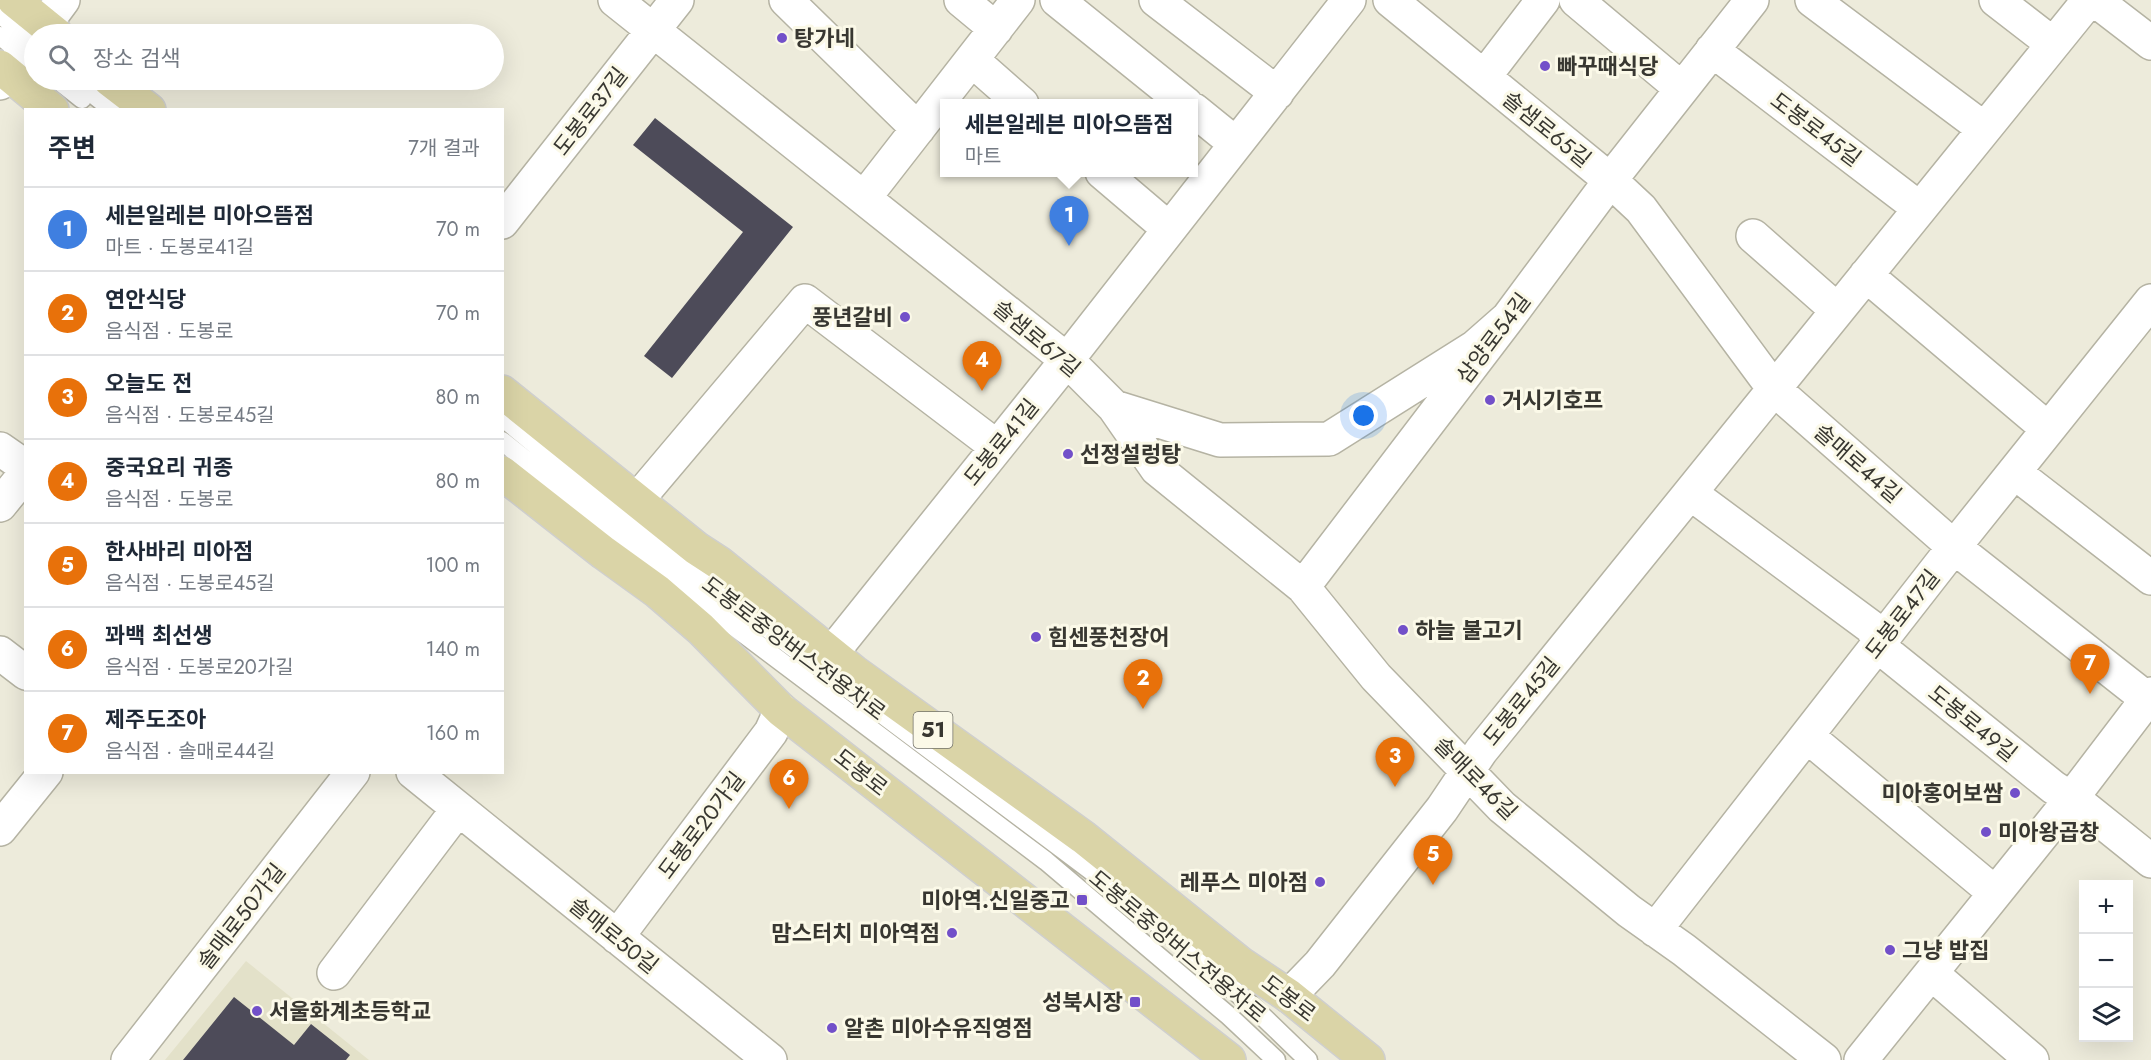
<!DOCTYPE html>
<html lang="ko">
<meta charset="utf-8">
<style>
:root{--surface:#fff;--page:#f6f6f7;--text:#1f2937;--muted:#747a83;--line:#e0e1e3;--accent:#db2777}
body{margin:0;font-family:Jost,"Noto Sans KR",sans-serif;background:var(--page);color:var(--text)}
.controls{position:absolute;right:18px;bottom:18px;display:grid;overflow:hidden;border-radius:0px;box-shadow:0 6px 24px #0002}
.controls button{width:54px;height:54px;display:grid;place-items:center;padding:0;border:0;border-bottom:2px solid var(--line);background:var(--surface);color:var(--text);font:30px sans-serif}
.you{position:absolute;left:1364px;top:416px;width:21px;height:21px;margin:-15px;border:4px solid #fff;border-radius:50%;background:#1a73e8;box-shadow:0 0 0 9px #1a73e833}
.badge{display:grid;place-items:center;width:39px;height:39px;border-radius:50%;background:var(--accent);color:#fff;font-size:20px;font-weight:700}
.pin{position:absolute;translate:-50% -50px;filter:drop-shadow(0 2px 3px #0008)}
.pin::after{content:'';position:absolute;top:32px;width:21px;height:18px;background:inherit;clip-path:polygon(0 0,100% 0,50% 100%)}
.popup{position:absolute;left:940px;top:99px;width:258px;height:78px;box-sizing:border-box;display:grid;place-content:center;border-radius:0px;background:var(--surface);filter:drop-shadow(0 2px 4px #0005);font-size:20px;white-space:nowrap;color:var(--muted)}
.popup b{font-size:22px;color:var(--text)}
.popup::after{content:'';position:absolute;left:50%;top:100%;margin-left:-12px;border:12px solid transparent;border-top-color:var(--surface)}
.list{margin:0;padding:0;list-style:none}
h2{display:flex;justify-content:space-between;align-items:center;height:78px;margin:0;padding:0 24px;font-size:26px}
h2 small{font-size:20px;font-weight:400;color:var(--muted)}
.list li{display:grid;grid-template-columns:39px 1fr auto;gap:18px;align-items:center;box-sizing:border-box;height:84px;padding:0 24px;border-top:2px solid var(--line)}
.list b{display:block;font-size:22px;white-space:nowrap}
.list p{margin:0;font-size:20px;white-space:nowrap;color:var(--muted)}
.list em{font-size:20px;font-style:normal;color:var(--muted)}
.icon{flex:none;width:33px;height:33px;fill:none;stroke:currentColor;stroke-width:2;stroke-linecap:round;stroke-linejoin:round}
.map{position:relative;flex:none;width:2151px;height:1060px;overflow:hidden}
.search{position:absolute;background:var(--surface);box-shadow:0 6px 24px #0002;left:24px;top:24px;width:480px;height:66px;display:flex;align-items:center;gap:15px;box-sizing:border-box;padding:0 21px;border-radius:33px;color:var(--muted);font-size:22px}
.panel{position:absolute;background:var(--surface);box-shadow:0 6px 24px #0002;left:24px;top:108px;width:480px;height:666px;border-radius:0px}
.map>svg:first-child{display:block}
</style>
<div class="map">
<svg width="2151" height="1060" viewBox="0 0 2151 1060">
<rect width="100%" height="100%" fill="#edebdb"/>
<path fill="#e3e1c9" d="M246,961L369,1060H165Z"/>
<path fill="#4d4b59" d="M655,118L793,227L672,378L644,356L743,232L633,145Z
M234,997L294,1045L311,1024L350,1055L346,1060H183Z"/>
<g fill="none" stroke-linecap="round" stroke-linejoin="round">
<defs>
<path id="service" d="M0,14L34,42
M0,36L30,59
M58,80L82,99
M75,80L113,110
M502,417L663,550L1129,899L1251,1005L1308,1060
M502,441L711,609L1046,861L1229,1016L1276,1060"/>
<path id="minor" d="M615,0L1067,360L1114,407L1220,440L1329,439L1475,347L1508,318
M786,0L918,129
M961,0L996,29
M1057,0L1186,104
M1156,0L1277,93
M1390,0L1610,180L1641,209L1774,389L1954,547L2151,702
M1576,0L1682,89
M1812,0L1983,128
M1996,0L2053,44
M2095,0L2151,43
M38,34L63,0
M1712,50L1919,208
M972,60L1022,104
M1484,77L1543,0
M0,83L34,39
M1194,110L1236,144
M1102,172L1169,229
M864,198L1018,0
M502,222L677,0
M1753,236L1837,310
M1866,275L2048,429
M1114,407L1157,469L1303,587L1376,677L1502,807L1629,911L1684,950L1824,1060
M0,449L26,467
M2014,472L2151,578
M1690,493L1871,627L1888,654L2053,787L2085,808L2151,861
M637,500L805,301L997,447
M0,505L26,473
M1303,587L1508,318L1615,174L1752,0
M0,653L26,673
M831,654L1067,360L1349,0
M1807,736L1995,893
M413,772L770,1060
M0,829L46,772
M1655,930L1954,547L2151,301
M617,937L771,732L781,710
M334,973L458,809
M1931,973L2032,1060
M1289,996L1320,964L1442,809L1481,751L2089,0
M128,1060L353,772
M1861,1060L2071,799L2151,694"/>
<path id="primary" d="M14,0L56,34
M0,67L52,110
M110,80L149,110
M502,392L696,548L719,563L854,672L1083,837L1241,964L1289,996L1368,1060
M502,473L604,553L658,592L701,629L781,710L1229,1060"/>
</defs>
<use href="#service" stroke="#b5b3a3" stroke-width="21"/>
<use href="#minor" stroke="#b5b3a3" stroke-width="36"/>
<use href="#primary" stroke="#cfcfce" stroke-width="36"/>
<use href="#service" stroke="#fff" stroke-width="18"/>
<use href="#minor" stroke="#fff" stroke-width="33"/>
<use href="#primary" stroke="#dad4a7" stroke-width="33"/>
</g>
<g fill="#7250c9" stroke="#fbf9e8" stroke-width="2">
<circle cx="782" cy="38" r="6"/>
<circle cx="1545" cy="66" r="6"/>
<circle cx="905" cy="317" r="6"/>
<circle cx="1490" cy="400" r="6"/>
<circle cx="1068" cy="454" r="6"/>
<circle cx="1403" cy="630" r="6"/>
<circle cx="1036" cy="637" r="6"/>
<circle cx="2015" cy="793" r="6"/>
<circle cx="1986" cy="832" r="6"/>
<circle cx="1320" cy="882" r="6"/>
<rect x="1076" y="894" width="12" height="12" rx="3"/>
<circle cx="952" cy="933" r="6"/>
<circle cx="1890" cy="950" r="6"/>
<rect x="1129" y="996" width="12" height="12" rx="3"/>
<circle cx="257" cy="1011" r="6"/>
<circle cx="832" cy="1028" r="6"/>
</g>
<g text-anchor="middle" stroke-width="6" stroke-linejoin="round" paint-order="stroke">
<rect fill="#fbf9e8" stroke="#727168" stroke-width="1.5" x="913.5" y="712" width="39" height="36" rx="4.5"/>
<g font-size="21" font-weight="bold" fill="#383731">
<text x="933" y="737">51</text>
</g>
<g font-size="22" font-weight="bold" fill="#383731" stroke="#fbf9e8" text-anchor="start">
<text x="794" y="46">탕가네</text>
<text x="1557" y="74">빠꾸때식당</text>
<text x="893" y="325" text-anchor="end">풍년갈비</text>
<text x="1502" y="408">거시기호프</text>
<text x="1080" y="462">선정설렁탕</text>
<text x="1415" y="638">하늘 불고기</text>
<text x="1048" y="645">힘센풍천장어</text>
<text x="2003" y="801" text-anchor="end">미아홍어보쌈</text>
<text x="1998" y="840">미아왕곱창</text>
<text x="1308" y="890" text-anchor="end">레푸스 미아점</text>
<text x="1070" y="908" text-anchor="end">미아역.신일중고</text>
<text x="940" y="941" text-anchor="end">맘스터치 미아역점</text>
<text x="1902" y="958">그냥 밥집</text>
<text x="1123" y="1010" text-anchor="end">성북시장</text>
<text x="269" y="1019">서울화계초등학교</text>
<text x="844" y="1036">알촌 미아수유직영점</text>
</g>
<g font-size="22" fill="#383731" stroke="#fbf9e8">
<text transform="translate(590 111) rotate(-52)" y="8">도봉로37길</text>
<text transform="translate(1547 129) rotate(39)" y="8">솔샘로65길</text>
<text transform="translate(1816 129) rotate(37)" y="8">도봉로45길</text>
<text transform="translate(1037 338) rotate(40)" y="8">솔샘로67길</text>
<text transform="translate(1493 338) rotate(-53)" y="8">삼양로54길</text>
<text transform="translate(1001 442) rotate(-51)" y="8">도봉로41길</text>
<text transform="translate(1858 463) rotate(41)" y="8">솔매로44길</text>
<text transform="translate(1902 614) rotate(-52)" y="8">도봉로47길</text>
<text transform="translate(794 648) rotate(37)" y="8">도봉로중앙버스전용차로</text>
<text transform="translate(1521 701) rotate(-51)" y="8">도봉로45길</text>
<text transform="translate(1973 723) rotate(39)" y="8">도봉로49길</text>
<text transform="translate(861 772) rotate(38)" y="8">도봉로</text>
<text transform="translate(1476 778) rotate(45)" y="8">솔매로46길</text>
<text transform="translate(701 825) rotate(-53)" y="8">도봉로20가길</text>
<text transform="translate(241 916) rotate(-52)" y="8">솔매로50가길</text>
<text transform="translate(614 935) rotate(39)" y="8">솔매로50길</text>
<text transform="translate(1178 946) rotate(40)" y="8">도봉로중앙버스전용차로</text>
<text transform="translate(1289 998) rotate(37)" y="8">도봉로</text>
</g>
</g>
</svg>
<div class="controls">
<button>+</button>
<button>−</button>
<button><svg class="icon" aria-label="layers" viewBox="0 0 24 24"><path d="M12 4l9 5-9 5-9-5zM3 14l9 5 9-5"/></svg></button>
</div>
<div class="you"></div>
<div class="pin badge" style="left:1069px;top:246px;background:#3f7fe0">1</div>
<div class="popup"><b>세븐일레븐 미아으뜸점</b>마트</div>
<div class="pin badge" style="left:1143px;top:709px;background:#e8710a">2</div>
<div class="pin badge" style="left:1395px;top:787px;background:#e8710a">3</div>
<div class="pin badge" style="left:982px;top:391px;background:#e8710a">4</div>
<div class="pin badge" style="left:1433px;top:885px;background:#e8710a">5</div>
<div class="pin badge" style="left:789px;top:809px;background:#e8710a">6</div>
<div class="pin badge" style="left:2090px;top:694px;background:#e8710a">7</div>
<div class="search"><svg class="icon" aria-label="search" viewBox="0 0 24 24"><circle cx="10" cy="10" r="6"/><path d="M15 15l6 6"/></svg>장소 검색</div>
<section class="panel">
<h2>주변<small>7개 결과</small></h2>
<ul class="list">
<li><span class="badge" style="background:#3f7fe0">1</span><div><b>세븐일레븐 미아으뜸점</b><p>마트 · 도봉로41길</p></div><em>70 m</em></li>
<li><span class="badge" style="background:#e8710a">2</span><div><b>연안식당</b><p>음식점 · 도봉로</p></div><em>70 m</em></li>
<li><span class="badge" style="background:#e8710a">3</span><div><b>오늘도 전</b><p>음식점 · 도봉로45길</p></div><em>80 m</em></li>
<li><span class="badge" style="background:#e8710a">4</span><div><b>중국요리 귀종</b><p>음식점 · 도봉로</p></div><em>80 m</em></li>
<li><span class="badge" style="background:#e8710a">5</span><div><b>한사바리 미아점</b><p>음식점 · 도봉로45길</p></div><em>100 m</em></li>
<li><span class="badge" style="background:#e8710a">6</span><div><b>꽈백 최선생</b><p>음식점 · 도봉로20가길</p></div><em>140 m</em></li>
<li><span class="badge" style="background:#e8710a">7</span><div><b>제주도조아</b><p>음식점 · 솔매로44길</p></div><em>160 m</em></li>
</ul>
</section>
</div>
